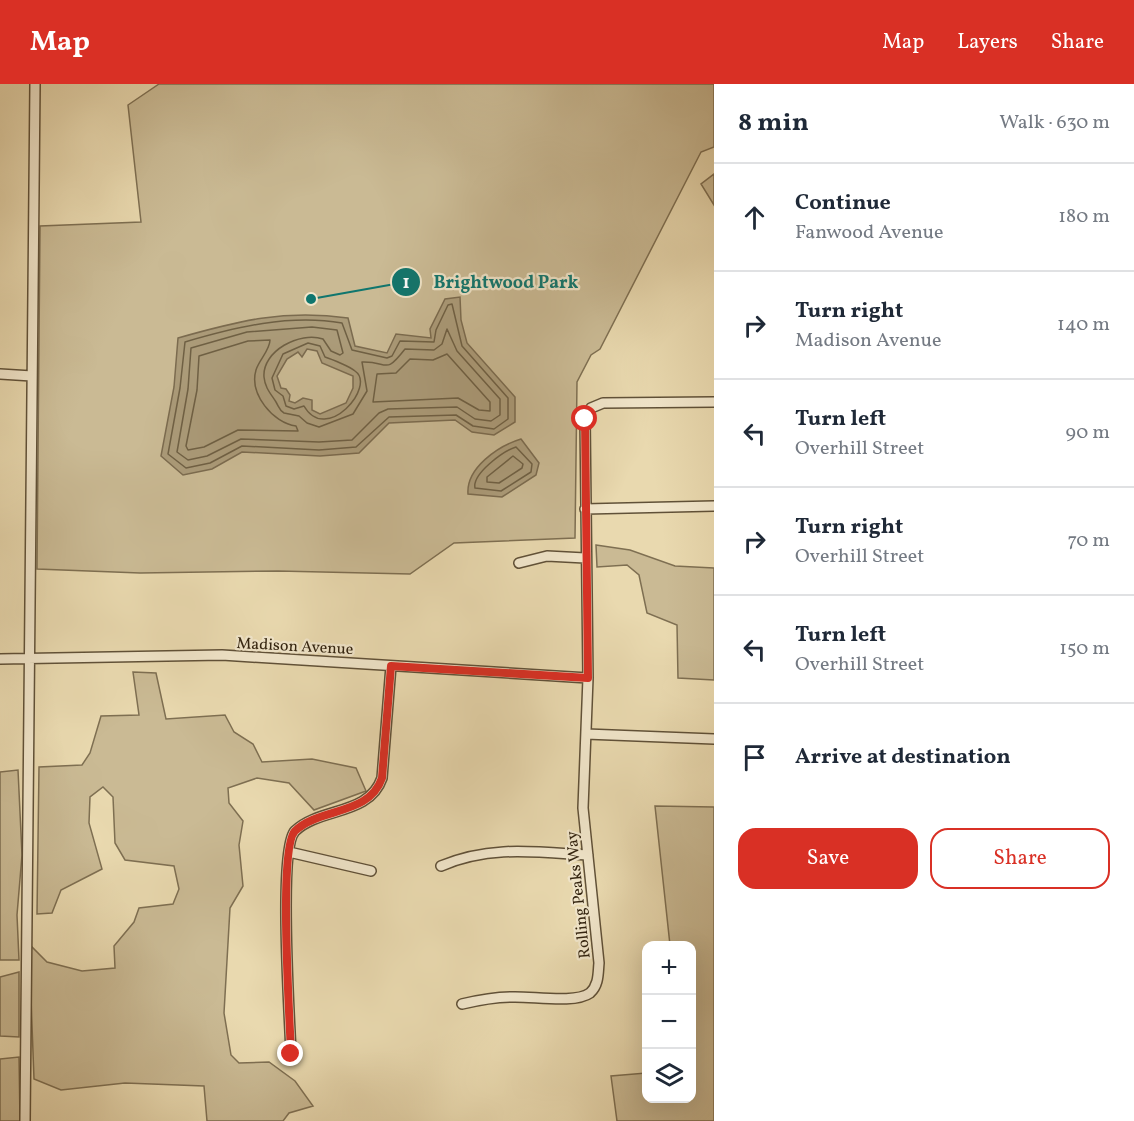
<!DOCTYPE html>
<meta charset="utf-8">
<style>
:root{--surface:#fff;--page:#f6f6f7;--text:#1f2937;--muted:#747a83;--line:#e0e1e3;--accent:#d93025}
body{margin:0;font-family:Vollkorn,serif;background:var(--page);color:var(--text)}
.controls{position:absolute;right:18px;bottom:18px;display:grid;overflow:hidden;border-radius:12px;box-shadow:0 6px 24px #0002}
.controls button{width:54px;height:54px;display:grid;place-items:center;padding:0;border:0;border-bottom:2px solid var(--line);background:var(--surface);color:var(--text);font:30px sans-serif}
.stop{position:absolute;width:18px;height:18px;margin:-14px;border:4px solid #d93025;border-radius:50%;background:#fff}
.stop.end{background:#d93025;border-color:#fff;box-shadow:0 2px 6px #0008}
.list{margin:0;padding:0;list-style:none}
h2{display:flex;justify-content:space-between;align-items:center;height:78px;margin:0;padding:0 24px;font-size:26px}
h2 small{font-size:20px;font-weight:400;color:var(--muted)}
.list li{display:grid;grid-template-columns:39px 1fr auto;gap:18px;align-items:center;box-sizing:border-box;height:108px;padding:0 24px;border-top:2px solid var(--line)}
.list b{display:block;font-size:22px;white-space:nowrap}
.list p{margin:0;font-size:20px;white-space:nowrap;color:var(--muted)}
.list em{font-size:20px;font-style:normal;color:var(--muted)}
.actions{display:flex;gap:12px;padding:18px 24px}
.actions a{flex:1;padding:14px 0;border:2px solid var(--accent);border-radius:18px;text-align:center;font-size:21px;color:var(--accent)}
.actions .main{background:var(--accent);color:#fff}
.icon{flex:none;width:33px;height:33px;fill:none;stroke:currentColor;stroke-width:2;stroke-linecap:round;stroke-linejoin:round}
.map{position:relative;flex:none;width:714px;height:1037px;overflow:hidden}
header{display:flex;align-items:center;gap:36px;box-sizing:border-box;height:84px;padding:0 30px;background:var(--accent);color:#fff}
header strong{font-size:28px}
nav{display:flex;gap:33px;margin-inline-start:auto;font-size:21px}
main{display:flex}
aside{flex:1;background:var(--surface)}
.map>svg:first-child{display:block}
</style>
<header>
<strong>Map</strong>
<nav><a>Map</a><a>Layers</a><a>Share</a></nav>
</header>
<main>
<div class="map">
<svg width="714" height="1037" viewBox="0 0 714 1037">
<rect width="100%" height="100%" fill="#e9d9af"/>
<filter id="stains"><feTurbulence type="fractalNoise" baseFrequency=".00333" numOctaves="4"/><feColorMatrix values="0 0 0 0 .2 0 0 0 0 .09 0 0 0 0 .02 0 0 0 .5 -.17"/></filter>
<radialGradient id="worn" r=".72"><stop offset=".6" stop-color="#630" stop-opacity="0"/><stop offset="1" stop-color="#630" stop-opacity=".3"/></radialGradient>
<path fill="#caba94" stroke="#7e6f52" stroke-width="1.5" d="M159,0H714V63L701,68L600,265L591,271L577,298L575,454L454,459L410,490L278,487L140,489L37,485L40,142L141,138L128,21Z
M714,90V121L701,100Z
M596,461L630,466L675,482L714,484V596L678,594L677,541L647,529L639,491L627,481L597,483Z
M133,588L156,589L166,635L225,631L234,648L253,660L262,678L312,675L356,684L366,707L314,726L289,699L257,694L228,704L229,719L243,737L239,761L243,802L230,824L224,929L231,971L239,979L269,978L295,997L313,1022L289,1029L283,1037H207L204,1002L125,999L61,1006L34,995L29,860L47,878L82,887L115,884L114,862L134,838L139,824L173,820L179,805L174,782L125,776L115,759L113,713L103,703L90,713L89,739L102,785L61,806L52,829L37,830L39,683L82,681L90,669L101,632L139,631Z
M18,686L22,771L17,831L19,876H0V688Z
M655,722L714,723V1037H617L611,992L646,989V1014H692V862L670,861Z
M19,888V953L0,952V893Z
M19,973L20,1037H0V975Z"/>
<path fill="#ab9b79" stroke="#7b6b4f" stroke-width="1.5" fill-rule="evenodd" d="M460,213L461,236L467,259L515,313V338L494,351L472,348L455,336L389,339L359,369L320,372L242,368L212,385L183,391L161,372L174,303L178,254C238,237 284,225 348,234L355,262L387,269L396,250L431,254L430,245L445,215ZM307,265L317,267L322,279L353,292V304L346,319L320,330L312,326V316L303,314L295,319L289,317L290,311L286,305L281,304L277,292L287,275L298,268L302,273Z
M521,355L539,379L536,391L502,413L468,410C466,384 498,362 521,355Z"/>
<g fill="none" stroke-linecap="round" stroke-linejoin="round">
<path stroke="#6f6044" stroke-width="1.5" d="M452,220L462,262L508,314V335L494,345L473,342L456,331L389,333L356,363L319,366L242,362L210,379L186,384L168,370L180,304L185,258C236,243 289,230 342,239L352,266L387,274L392,272L400,257L434,258L436,246L448,221Z
M312,243L337,246L343,269L340,271L331,267L323,255C300,247 262,267 264,293C265,304 271,310 276,318C279,323 279,326 284,329L299,332L307,339L319,343L353,330L367,307L362,278C389,277 384,292 405,265L434,266L442,260L447,245L457,267L500,315V331L491,337L475,335L457,323L388,325L379,329L352,356L319,358L241,355L207,372L188,376L177,368L188,305L191,264L247,248Z
M270,256C270,266 259,276 256,286C249,310 273,339 296,342L298,347L238,346L204,363L188,366L186,362L197,306L199,272L248,257Z
M308,259L320,262L325,273C331,275 351,283 355,287C377,302 326,361 304,322L294,325L286,322L283,312L275,306L272,294L283,270Z
M447,270L490,318V327L479,326L458,314L373,318L377,290L396,289L410,275L433,276Z
M516,363L532,380L531,388L501,407L475,404C472,390 503,367 516,363Z
M513,372L523,380L522,384L499,399L487,398V393Z"/>
<defs>
<path id="minor" d="M0,290L32,292
M585,425L714,422
M519,479L547,472L585,474
M0,575L222,571L588,594
M586,650L714,655
M289,768L371,787
M441,782C490,761 536,768 588,771
M462,920C479,916 495,913 512,913C532,912 575,920 590,909C599,901 598,889 599,879L583,724L588,594L585,335L591,324L603,319L714,318
M291,970C290,937 278,764 295,747C320,723 369,732 382,694L391,582
M25,1037L35,0"/>
</defs>
<use href="#minor" stroke="#605138" stroke-width="12"/>
<use href="#minor" stroke="#f1e6cb" stroke-width="9"/>
</g>
<g fill="none" stroke-linecap="round" stroke-linejoin="round">
<path stroke="#d93025" stroke-width="8" d="M291,970C290,937 278,764 295,747C320,723 369,732 382,694L391,582L588,594L585,335"/>
</g>
<g text-anchor="middle" stroke-width="4.5" stroke-linejoin="round" paint-order="stroke">
<g font-size="16" fill="#332410" stroke="#f1e6cb">
<text transform="translate(295 561) rotate(3)" y="6">Madison Avenue</text>
<text transform="translate(577 811) rotate(-96)" y="6">Rolling Peaks Way</text>
</g>
</g>
<path fill="none" stroke="#0f766e" stroke-width="2" d="M311 215L406 198"/>
<g fill="#0f766e" stroke="#f1e6cb" stroke-width="2">
<circle cx="311" cy="215" r="6"/>
<circle cx="406" cy="198" r="15"/>
</g>
<g font-size="18" text-anchor="middle" font-weight="bold" fill="#fff">
<text x="406" y="204">1</text>
</g>
<g font-size="18" text-anchor="middle" font-weight="bold" fill="#0f766e" stroke="#f1e6cb" stroke-width="4.5" stroke-linejoin="round" paint-order="stroke">
<text x="506" y="204">Brightwood Park</text>
</g>
<rect width="100%" height="100%" filter="url(#stains)"/>
<rect width="100%" height="100%" fill="url(#worn)"/>
</svg>
<div class="controls">
<button>+</button>
<button>−</button>
<button><svg class="icon" aria-label="layers" viewBox="0 0 24 24"><path d="M12 4l9 5-9 5-9-5zM3 14l9 5 9-5"/></svg></button>
</div>
<div class="stop" style="left:585px;top:335px"></div>
<div class="stop end" style="left:291px;top:970px"></div>
</div>
<aside>
<h2>8 min<small>Walk · 630 m</small></h2>
<ul class="list">
<li><svg class="icon" aria-label="ahead" viewBox="0 0 24 24"><path d="M12 20V5M6 11l6-6 6 6"/></svg><div><b>Continue</b><p>Fanwood Avenue</p></div><em>180 m</em></li>
<li><svg class="icon" aria-label="right" viewBox="0 0 24 24"><path d="M7 20v-9h11M14 6l5 5-5 5"/></svg><div><b>Turn right</b><p>Madison Avenue</p></div><em>140 m</em></li>
<li><svg class="icon" aria-label="left" viewBox="0 0 24 24"><path d="M17 20v-9H6M10 6l-5 5 5 5"/></svg><div><b>Turn left</b><p>Overhill Street</p></div><em>90 m</em></li>
<li><svg class="icon" aria-label="right" viewBox="0 0 24 24"><path d="M7 20v-9h11M14 6l5 5-5 5"/></svg><div><b>Turn right</b><p>Overhill Street</p></div><em>70 m</em></li>
<li><svg class="icon" aria-label="left" viewBox="0 0 24 24"><path d="M17 20v-9H6M10 6l-5 5 5 5"/></svg><div><b>Turn left</b><p>Overhill Street</p></div><em>150 m</em></li>
<li><svg class="icon" aria-label="arrive" viewBox="0 0 24 24"><path d="M6 21V4h12l-3 4 3 4H6"/></svg><div><b>Arrive at destination</b></div></li>
</ul>
<div class="actions"><a class="main">Save</a><a>Share</a></div>
</aside>
</main>
